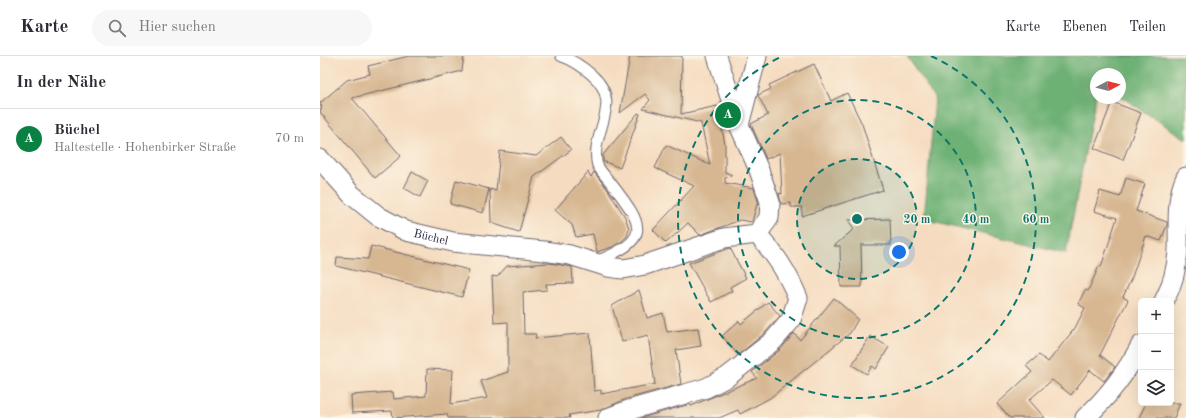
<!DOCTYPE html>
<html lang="de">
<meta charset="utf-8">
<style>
:root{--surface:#fff;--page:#f7f7f7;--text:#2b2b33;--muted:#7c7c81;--line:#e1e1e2;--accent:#0b8043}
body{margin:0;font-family:"Old Standard TT",serif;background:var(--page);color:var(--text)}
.controls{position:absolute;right:12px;bottom:12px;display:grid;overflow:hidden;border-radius:6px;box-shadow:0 4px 16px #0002}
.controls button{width:36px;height:36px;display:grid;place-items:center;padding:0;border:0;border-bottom:1px solid var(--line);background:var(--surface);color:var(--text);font:20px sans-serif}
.compass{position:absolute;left:770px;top:12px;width:36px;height:36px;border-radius:50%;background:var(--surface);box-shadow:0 4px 16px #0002;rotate:83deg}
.you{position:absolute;left:579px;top:196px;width:14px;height:14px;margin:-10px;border:3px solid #fff;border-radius:50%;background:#1a73e8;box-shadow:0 0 0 6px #1a73e833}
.badge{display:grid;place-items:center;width:26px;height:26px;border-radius:50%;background:var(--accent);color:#fff;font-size:13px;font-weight:700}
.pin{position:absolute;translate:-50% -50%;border:2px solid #fff;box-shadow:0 1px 4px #0006}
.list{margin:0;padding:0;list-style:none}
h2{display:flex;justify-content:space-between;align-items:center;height:52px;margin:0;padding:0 16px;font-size:17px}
h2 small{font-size:13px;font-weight:400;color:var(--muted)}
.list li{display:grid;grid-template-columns:26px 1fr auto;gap:12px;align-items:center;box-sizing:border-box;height:60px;padding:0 16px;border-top:1px solid var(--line)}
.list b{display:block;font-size:15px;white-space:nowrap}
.list p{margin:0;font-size:13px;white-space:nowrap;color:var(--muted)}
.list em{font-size:13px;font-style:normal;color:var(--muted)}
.icon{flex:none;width:22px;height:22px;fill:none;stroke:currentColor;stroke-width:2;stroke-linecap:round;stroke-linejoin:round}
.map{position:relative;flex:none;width:866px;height:362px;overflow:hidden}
header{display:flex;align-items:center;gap:24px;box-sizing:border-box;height:56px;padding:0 20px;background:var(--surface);border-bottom:1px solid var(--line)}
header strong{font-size:19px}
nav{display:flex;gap:22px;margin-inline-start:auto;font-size:14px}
.search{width:280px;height:36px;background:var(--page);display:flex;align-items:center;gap:10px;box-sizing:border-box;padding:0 14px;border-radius:22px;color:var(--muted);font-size:15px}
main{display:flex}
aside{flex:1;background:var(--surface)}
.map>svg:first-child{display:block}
</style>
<header>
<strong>Karte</strong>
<div class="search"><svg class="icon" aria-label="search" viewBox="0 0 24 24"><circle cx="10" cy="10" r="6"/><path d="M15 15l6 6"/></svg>Hier suchen</div>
<nav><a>Karte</a><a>Ebenen</a><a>Teilen</a></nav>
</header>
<main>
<aside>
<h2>In der Nähe<small></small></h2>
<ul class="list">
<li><span class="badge">A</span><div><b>Büchel</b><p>Haltestelle · Hohenbirker Straße</p></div><em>70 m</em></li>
</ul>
</aside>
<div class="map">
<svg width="866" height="362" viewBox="0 0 866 362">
<rect width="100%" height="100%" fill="#fcf5e5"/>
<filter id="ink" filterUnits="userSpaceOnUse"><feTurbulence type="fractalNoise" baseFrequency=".025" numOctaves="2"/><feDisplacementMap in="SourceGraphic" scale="8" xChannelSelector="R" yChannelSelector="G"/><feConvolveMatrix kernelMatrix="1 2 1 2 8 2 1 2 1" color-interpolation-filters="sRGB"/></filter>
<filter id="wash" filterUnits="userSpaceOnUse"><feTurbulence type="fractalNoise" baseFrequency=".012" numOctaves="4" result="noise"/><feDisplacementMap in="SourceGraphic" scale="16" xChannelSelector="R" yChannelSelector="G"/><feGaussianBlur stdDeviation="0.9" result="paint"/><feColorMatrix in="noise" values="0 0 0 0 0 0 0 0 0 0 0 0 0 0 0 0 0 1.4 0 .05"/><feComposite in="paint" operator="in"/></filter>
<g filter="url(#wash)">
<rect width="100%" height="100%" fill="#f5dcc0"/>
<path fill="#6db175" stroke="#486a58" d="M587,0H866V83L800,40V18H776V40L746,197L604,163L615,43Z"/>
<g id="blocks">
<path fill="#d7b792" d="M89,0H144L142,15L32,42L81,100L55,122L0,56L2,50H0V47L27,24L50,18L48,10Z
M310,0H362L361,58L397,50L405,88V116L412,119L405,122V127L434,132L439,148H437L432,166L420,164L380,179L368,167L346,187L333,174L374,130L335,112L346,89L390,109L381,67L323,53L330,44L325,38L300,57Z
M494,8L511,45L527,37L542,68L563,134L482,160V151H471V147L461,148L459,137L462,138L460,97L446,103L431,68L448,59L438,39L451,33L449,29Z
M792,46L821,57L803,104L774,92Z
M318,57L320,58L300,112L283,105V99Z
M241,81L251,94L214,121L199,176L171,167L170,133L176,135L180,95L216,100Z
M92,116L108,125L100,141L84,132Z
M268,116L271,121L274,116L288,134L305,161L309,172L307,180L302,185L292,191L277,196L273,178L256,181L252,169L235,154Z
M806,122L825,128L816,155L847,166V169L841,185L826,180L812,221L803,241L808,244L780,299L795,311L784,325L770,314L751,339L732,324L709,344L725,362H690L677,348L712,316L706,310L719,299L728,306L755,272L765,252L758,248L765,234L768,235L779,210L781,211L797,162L774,155L780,135L800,141Z
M136,124L169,133L163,157L130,148Z
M570,163L571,189H541L542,231H521L520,190H514L534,173L528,164Z
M51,190L149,214L142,241L16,210L17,201L48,203Z
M410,192L426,222L410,231L412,235L391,246L369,207Z
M230,207L252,211L253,227L226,228L227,234L203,236L204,278H216L215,282L270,277L274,335L281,334V338L335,328L328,279L302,286L292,250L319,234L327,262L343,257L347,276L378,272L381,290L356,294L361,328L306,343L281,354L249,359L250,362H128L127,358L73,362L72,355L32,357L31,339L73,336L74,343L106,340L107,313L133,314L131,348L167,342L161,325L188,316V266L174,267L172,220L177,221L187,210Z
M514,242L538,263L530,277L450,342L420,358L418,354L399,362H321L370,348L371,350L437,322L432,316L460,294L474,277L480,284Z
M448,246L460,260L445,277L418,299L402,280L419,265L421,268Z
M550,280L569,291L556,313L552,310L547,318L532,309Z
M826,347H860L854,362H819Z"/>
</g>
</g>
<g filter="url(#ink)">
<use href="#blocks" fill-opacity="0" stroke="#6c636a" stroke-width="1"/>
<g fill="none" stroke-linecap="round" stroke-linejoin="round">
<defs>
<path id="service" d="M241,0C253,4 263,11 272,19C305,48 270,75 277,108C279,114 287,122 291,127C326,172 331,183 275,206"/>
<g id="minor">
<path d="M419,69L437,0"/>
<path id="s1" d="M0,103L32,139L58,160L86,175L133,186L224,195L250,199L288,211L303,213L325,209L404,182L437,178L449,162L450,146L439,114L419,69L397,0"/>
<path d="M844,245C852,230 857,211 858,194C859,169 855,144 866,121"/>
<path d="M288,362L309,354L386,332L407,321L453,285L471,264L478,242C467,216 456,199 437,178"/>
<path d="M765,362C789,340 806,317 821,289"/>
</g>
</defs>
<use href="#service" stroke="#6c636a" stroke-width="12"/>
<use href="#minor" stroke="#6c636a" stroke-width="21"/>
<use href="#service" stroke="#fff" stroke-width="10"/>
<use href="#minor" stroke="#fff" stroke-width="19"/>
</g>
</g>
<circle cx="537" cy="163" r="60" fill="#0f766e" fill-opacity=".12"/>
<g fill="none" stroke="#0f766e" stroke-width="2" stroke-dasharray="7 5">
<circle cx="537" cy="163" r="60"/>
<circle cx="537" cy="163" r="119"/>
<path d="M611 0A179 179 0 1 1 463 0"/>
</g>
<g text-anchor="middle" stroke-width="3" stroke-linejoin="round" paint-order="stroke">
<g font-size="12" fill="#22223b" stroke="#fcf5e5">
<text dy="4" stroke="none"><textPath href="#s1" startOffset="139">Büchel</textPath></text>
</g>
</g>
<circle cx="537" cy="163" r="6" fill="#0f766e" stroke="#fcf5e5" stroke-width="2"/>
<g font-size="12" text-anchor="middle" font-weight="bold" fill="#0f766e" stroke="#fcf5e5" stroke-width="3" stroke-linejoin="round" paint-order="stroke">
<text x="597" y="167">20 m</text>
<text x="656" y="167">40 m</text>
<text x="716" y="167">60 m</text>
</g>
</svg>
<div class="controls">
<button>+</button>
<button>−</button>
<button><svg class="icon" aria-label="layers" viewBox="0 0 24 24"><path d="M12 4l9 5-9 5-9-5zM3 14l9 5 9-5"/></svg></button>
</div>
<svg class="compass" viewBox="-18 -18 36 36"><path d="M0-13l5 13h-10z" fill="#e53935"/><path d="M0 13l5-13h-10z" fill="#7c7c81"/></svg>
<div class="you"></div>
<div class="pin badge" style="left:408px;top:59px">A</div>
</div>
</main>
